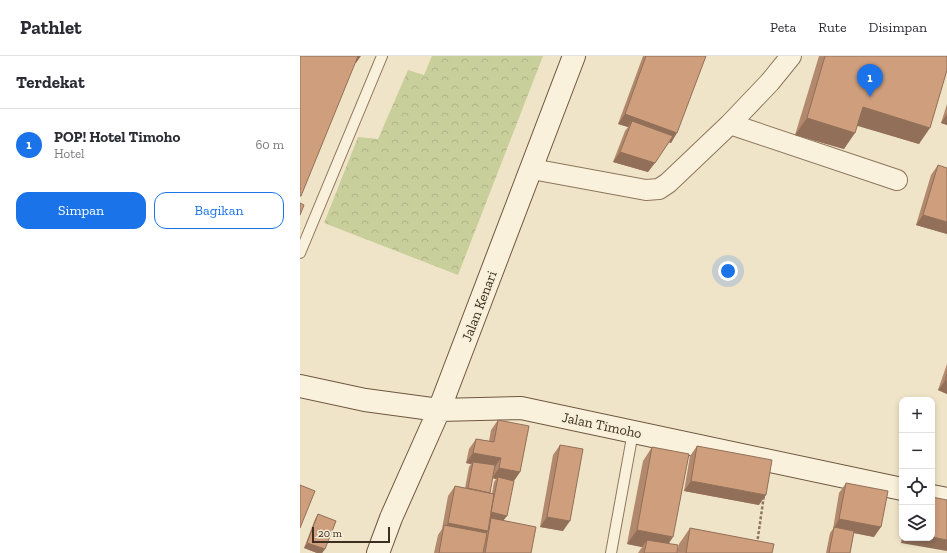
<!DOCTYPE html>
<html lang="id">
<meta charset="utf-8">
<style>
:root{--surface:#fff;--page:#f7f7f7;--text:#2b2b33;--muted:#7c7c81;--line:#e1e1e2;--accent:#1a73e8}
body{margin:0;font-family:"Zilla Slab",serif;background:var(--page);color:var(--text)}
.controls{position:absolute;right:12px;bottom:12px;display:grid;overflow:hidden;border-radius:8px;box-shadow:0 2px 6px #0003}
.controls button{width:36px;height:36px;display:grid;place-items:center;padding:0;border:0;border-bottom:1px solid var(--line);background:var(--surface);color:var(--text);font:20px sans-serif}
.scale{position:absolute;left:12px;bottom:10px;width:78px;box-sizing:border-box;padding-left:4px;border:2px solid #3d2e20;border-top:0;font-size:11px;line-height:14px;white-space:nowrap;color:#3d2e20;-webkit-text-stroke:3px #f7eed8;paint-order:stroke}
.you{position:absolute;left:428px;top:215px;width:14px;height:14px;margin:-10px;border:3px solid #fff;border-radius:50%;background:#1a73e8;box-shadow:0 0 0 6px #1a73e833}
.badge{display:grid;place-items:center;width:26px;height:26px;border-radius:50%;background:var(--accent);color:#fff;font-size:13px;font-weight:700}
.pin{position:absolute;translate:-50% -33px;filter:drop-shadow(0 1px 2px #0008)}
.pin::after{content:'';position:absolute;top:21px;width:14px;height:12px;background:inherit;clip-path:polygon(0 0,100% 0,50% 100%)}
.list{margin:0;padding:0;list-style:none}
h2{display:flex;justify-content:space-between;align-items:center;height:52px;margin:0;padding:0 16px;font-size:17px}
h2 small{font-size:13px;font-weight:400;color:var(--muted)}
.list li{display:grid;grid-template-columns:26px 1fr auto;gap:12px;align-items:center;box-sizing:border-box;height:72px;padding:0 16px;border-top:1px solid var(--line)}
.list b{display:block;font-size:15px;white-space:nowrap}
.list p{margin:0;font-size:13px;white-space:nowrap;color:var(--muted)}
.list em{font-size:13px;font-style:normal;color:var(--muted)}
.actions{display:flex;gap:8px;padding:12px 16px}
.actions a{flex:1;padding:9px 0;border:1px solid var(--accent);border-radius:12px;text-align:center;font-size:14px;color:var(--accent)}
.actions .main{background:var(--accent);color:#fff}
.icon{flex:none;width:22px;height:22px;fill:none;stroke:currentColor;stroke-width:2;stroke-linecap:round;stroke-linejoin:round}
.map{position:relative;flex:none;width:647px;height:497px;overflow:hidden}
header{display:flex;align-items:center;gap:24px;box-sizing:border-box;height:56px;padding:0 20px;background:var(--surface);border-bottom:1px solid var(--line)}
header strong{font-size:19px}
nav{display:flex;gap:22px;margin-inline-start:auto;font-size:14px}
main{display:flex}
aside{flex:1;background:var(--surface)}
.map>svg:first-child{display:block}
</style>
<header>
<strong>Pathlet</strong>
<nav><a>Peta</a><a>Rute</a><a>Disimpan</a></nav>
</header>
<main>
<aside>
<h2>Terdekat<small></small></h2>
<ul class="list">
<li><span class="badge">1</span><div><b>POP! Hotel Timoho</b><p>Hotel</p></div><em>60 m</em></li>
</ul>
<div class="actions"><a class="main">Simpan</a><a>Bagikan</a></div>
</aside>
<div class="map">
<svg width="647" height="497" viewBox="0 0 647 497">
<defs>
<pattern id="park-crowns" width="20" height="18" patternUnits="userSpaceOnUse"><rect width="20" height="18" fill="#c9cf9b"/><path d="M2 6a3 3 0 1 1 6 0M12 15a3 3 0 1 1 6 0" fill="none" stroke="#aeb285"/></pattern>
</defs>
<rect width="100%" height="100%" fill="#f0e4c8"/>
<path fill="url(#park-crowns)" d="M132,0H243L158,219L24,167L58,81L78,83L108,14L124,19Z"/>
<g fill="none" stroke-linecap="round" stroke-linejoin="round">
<defs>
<path id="service" d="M0,197L82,0
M311,497L333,376"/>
<path id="minor" d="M430,68L470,26L491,0
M232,113L346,134L359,133L368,127L430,68L597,124"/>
<path id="secondary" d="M0,330L65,344L139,354L221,352L602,433
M632,440L647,443
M78,497L91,462L139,354L274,0"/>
</defs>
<use href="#service" stroke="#8d765c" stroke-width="12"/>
<use href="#minor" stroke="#8d765c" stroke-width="22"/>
<use href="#secondary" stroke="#6f573f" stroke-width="24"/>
<path stroke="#8d765c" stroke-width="2.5" stroke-dasharray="3 2" stroke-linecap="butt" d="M457,488L464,439"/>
<use href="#service" stroke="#faf1dc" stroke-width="10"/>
<use href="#minor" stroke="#faf1dc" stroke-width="20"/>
<use href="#secondary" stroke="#faf1dc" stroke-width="22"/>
</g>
<path fill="#b2896c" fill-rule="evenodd" d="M343,0H406L371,87L368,86L348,116L313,106L325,75L328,71L318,68Z
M519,0H647L619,88L557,69L544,93L495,79Z
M647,48V69L641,67Z
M638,109L647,178L616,169L631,119Z
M647,308V338L638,334Z
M198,364L220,416L214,425L203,465L231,497H134L138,479L142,473L148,440L155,430L165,432L169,411L171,408L166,407L169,393L176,383L189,385L191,374ZM192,422L196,423L194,426L192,437H190Z
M260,389L263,475L240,471L253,399Z
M397,390L459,449L384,435L390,400Z
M352,391L369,488L377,497H338L342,491L327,488L343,405Z
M546,427L574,481L554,477L550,497H526L530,477L533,473L539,437Z
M18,458L25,493L22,497H17L4,492L15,463Z
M390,472L472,497H377L379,488Z
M602,480V482H632L601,487Z"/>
<path fill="#916f58" d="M40,0H61L56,7Z
M563,51L630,72L619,88L551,68Z
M325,58L377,77L371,87L329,72L332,65L328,71L318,68Z
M647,58V69L641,67Z
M507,62L555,77L544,93L495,79Z
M320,96L355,107L348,116L313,106Z
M623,159L647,166V178L616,169Z
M645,325H647V338L638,334Z
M173,397L201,402L194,412L173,406L171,408L166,407Z
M199,412L220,416L213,426L198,421L196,423L192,422Z
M391,425L466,439L459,449L384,435Z
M191,456L207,460L203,465L187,462Z
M247,461L270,465L263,475L240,471Z
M539,463L581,471L574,481L533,473L534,472Z
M148,467L188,475L181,484L144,473Z
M337,474L373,481L364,495L347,484L342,491L327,488Z
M632,481L647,484V495L601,487L604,482H632Z
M7,487L25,493L22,497H17L4,492Z"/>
<path fill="#cf9f7d" stroke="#916f58" d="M0,0H58L1,140H0Z
M346,0H406L377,77L325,58Z
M525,0H647V14L630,72L563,51L555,77L507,62Z
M332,65L373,80L355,107L320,96Z
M638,109L647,112V166L623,159Z
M0,147L4,149L0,159Z
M647,318V325H645Z
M198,364L229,370L220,416L199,412L201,402L173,397L176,383L194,386Z
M260,389L283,393L270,465L247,461Z
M397,390L472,404L466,439L391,425Z
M352,391L389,398L373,481L337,474Z
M173,406L195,409L190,437L168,432Z
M198,421L214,425L207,460L191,456Z
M546,427L588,435L581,471L539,463Z
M0,429L15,435L0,472Z
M155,430L194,438L188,475L148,467Z
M632,441L647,444V484L632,481Z
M18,458L36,465L25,493L7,487Z
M191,462L236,471L231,497H185Z
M144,469L187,477L183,497H139Z
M534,471L554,475L550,497H529Z
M390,472L474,488L472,497H386Z
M347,484L378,489L377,497H344Z"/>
<g text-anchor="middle" stroke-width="3.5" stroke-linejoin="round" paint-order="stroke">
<g font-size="14" fill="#3d2e20" stroke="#f7eed8">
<text transform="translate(179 250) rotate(-69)" y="5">Jalan Kenari</text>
<text transform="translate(302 369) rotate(12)" y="5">Jalan Timoho</text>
</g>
</g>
</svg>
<div class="controls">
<button>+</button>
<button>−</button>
<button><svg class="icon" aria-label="locate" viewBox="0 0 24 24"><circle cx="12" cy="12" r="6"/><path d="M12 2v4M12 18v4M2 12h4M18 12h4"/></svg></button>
<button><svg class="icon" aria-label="layers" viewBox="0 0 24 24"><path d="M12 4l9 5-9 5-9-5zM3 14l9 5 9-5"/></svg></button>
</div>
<div class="scale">20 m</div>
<div class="you"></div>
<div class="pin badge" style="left:570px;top:41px">1</div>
</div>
</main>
